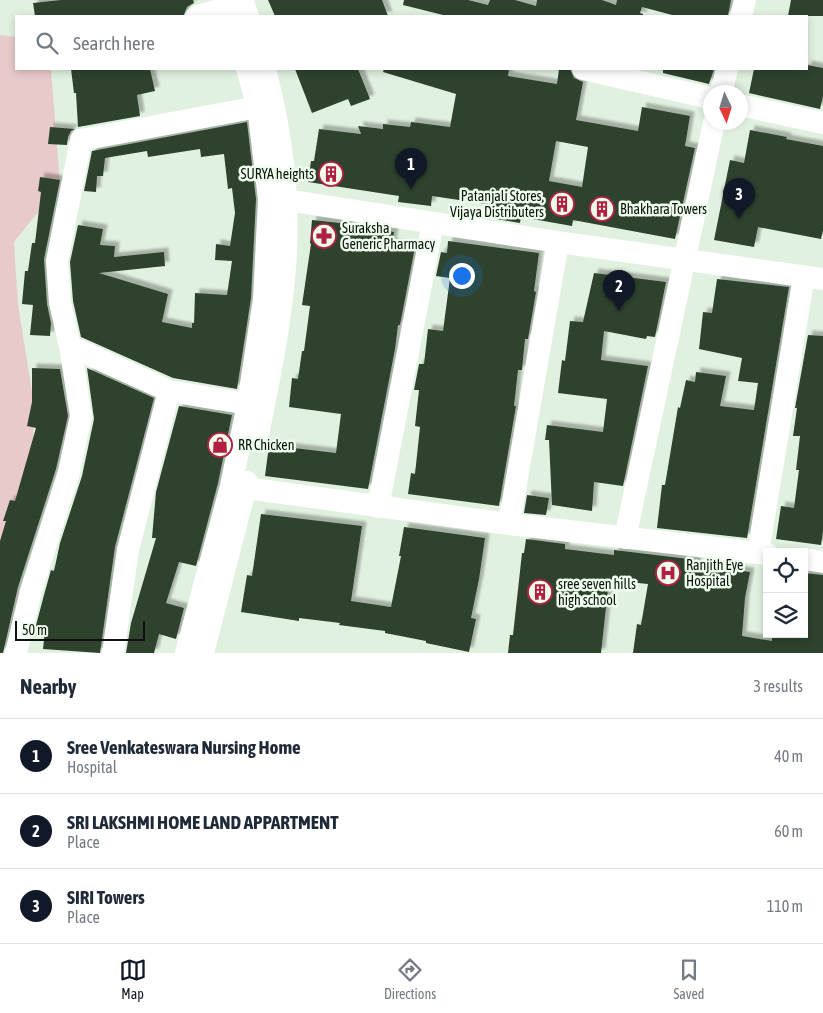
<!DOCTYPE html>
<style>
:root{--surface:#fff;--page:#f6f6f7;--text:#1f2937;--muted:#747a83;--line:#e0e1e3;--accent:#111827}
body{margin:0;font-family:"Asap Condensed",sans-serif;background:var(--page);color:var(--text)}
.controls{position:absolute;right:15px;bottom:15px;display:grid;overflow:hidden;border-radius:0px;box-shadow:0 2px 8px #0003}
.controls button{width:45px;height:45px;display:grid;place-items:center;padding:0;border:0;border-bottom:1px solid var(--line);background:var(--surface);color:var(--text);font:25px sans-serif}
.compass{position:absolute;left:703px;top:85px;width:45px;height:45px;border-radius:50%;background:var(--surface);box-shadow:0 2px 8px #0003;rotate:176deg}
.scale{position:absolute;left:15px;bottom:12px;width:130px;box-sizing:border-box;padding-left:5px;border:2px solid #0c120c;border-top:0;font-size:14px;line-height:18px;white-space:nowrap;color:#0c120c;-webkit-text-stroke:4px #eefeed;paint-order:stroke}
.you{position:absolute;left:461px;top:275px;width:18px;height:18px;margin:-12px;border:4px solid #fff;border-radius:50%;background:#1a73e8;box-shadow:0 0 0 8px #1a73e833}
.badge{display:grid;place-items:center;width:32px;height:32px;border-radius:50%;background:var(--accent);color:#fff;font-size:16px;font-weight:700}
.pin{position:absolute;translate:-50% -41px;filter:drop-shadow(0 1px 2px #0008)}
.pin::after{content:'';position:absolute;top:26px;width:18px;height:15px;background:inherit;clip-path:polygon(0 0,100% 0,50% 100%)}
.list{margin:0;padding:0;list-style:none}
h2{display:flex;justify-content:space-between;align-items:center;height:65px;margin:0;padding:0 20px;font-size:21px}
h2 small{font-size:16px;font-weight:400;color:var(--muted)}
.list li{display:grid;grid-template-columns:32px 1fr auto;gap:15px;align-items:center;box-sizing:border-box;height:75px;padding:0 20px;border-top:1px solid var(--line)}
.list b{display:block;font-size:19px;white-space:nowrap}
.list p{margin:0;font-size:16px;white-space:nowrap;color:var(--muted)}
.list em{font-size:16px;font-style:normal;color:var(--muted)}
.icon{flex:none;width:28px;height:28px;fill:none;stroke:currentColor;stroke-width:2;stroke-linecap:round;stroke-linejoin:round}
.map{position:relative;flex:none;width:823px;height:653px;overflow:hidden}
.search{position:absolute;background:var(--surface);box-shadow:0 2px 8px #0003;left:15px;right:15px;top:15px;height:55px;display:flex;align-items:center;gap:12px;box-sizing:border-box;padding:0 18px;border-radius:0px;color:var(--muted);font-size:19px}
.sheet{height:290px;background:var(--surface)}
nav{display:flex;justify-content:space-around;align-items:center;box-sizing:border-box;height:70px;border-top:1px solid var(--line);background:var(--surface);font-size:14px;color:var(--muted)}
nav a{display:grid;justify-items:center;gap:2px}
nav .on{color:var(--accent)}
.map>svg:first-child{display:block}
</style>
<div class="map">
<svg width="823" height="653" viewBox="0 0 823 653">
<defs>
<filter id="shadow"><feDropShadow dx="4.5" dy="-4.5" stdDeviation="1" flood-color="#0004"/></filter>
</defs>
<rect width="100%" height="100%" fill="#e1f1e0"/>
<path fill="#e9cacb" d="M0,35L16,37V69H51L60,185L14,242L18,305L33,398L34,500L0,598Z"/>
<path fill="#2d432d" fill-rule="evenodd" filter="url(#shadow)" d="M61,0H193L194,3L187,7L184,15L179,16H35L33,3Z
M268,0H382L388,16H275Z
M404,0H468L488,5L490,0H515L536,6L537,0H602L616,5L617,0H731L728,16H676L642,7L640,13L643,14V16H447L403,5Z
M791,0H823V16H788Z
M807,65L823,68V96L820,109L749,93L754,69H807Z
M71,69H150L155,91L137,95L140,116L78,127L76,93H74Z
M295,69H358L370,99L351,106L348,99L312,113Z
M384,69H509L508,76L557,84L559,69H570L574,78L583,82L576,120L638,131L642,107L690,116L685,146L695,148L675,239L573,220L572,226L521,217L520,223L484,217L486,204L432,196L431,206L398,202L399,196L308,182L311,161H314L319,129L361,134L358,126L383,129V124L410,127L411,122L450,127L456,94L383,72ZM556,141L588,147L582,187L549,181Z
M663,69H714L709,84L663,73Z
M247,122L256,199L251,298L237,389L173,378L81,337L73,301L70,262L78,225L103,229L100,245L115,246L114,257L164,252L165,266L99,273L168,294L162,322L192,328V323H194L195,293L227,295L232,261L215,260L216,244L230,246L235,213L232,188L228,189L224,154L201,157L200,149L148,157L147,151L105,158L103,176H97L96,192L84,191L92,151Z
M50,127L75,129L71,131L68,137L67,145L48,144Z
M750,130L787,137L786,139L823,146V230L821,239L758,227L754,247L714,240L730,160L744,163Z
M40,177L60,180L44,259L47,304L51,323L50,336L30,335L33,305L22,304L25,271H28L32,243H35L41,192L38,191Z
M312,220L349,224V226L394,232L392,243L415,247L400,325H398L395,349L368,489L265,476L269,445L336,453L341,414L289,407L292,378L298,379L302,351H304L310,306L302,305L311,244L310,243Z
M448,241L539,253L534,291L536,292L528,339H525L522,370H518L514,406H516L499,506L408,494L411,473L415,474L420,427L415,426L419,390H414L419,364H424L428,329L443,331L450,278L436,276L441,252L447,253Z
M594,273L666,282L655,337L647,336L646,339L604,331L601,360L648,366L623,486L594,482L592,511L552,505L549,440H545L547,425L603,432L607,399L558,393L562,360L565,361L570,321L583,322Z
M717,279L789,287L747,538L657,528L662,485H665L678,407L680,408L686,380L695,382L696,372L726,376L720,406L754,410L758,383L738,381L742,358L699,349L703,312L712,313Z
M808,335L823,336V531L821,545L776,539L781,506L794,508L799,470H796L800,436H793L797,408H795Z
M32,368L60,369L68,416L56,469L18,587L3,653H0V541L6,521H3L10,500L15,501L36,428L27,426L32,402Z
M87,368L154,398L115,547L100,653L43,649L45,630L35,629L44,595L51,570L54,571L60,543L82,476L94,419Z
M179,406L232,415L218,483L196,566L179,562L166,603L184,608L176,639L159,634L154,653H126L131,623L156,538H152L156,492Z
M527,495L549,498L546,515L524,513Z
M261,514L362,526L351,601L391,607L401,556H399L404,527L485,538L479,579L471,618L476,619L469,652L426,643V641L385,633V631L339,625L340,623L299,618V621L241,612L247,575L252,576Z
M526,539L565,544V549L614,555V550L697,560V565L750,572L745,598L742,636L772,641V634H804V573L823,575V653H633L637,624L641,625L648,584L609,580L601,653H508L510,635H513L522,553H524Z"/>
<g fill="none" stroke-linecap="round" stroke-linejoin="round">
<path stroke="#fff" stroke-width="22" d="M242,0L248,16
M197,16L230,7
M741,16L745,0
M583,69L710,98
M721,92L727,69
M740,105L823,123
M272,199L286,200L558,242L823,279
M70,346L169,391L248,404
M258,434C274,357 290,278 286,200C284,156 276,112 265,69
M246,488L509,524L767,554
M378,507L433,223
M509,524L558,242
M625,538L714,122
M758,553L804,276
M804,559L823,562
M16,653L31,591L69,472L81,416L70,346L60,303L57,261L81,140L258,107
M113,653L128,550L169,391
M186,653L231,486L248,404L264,299L269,199L258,107L247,69
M203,653L247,482"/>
</g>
<defs>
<symbol id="building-ring" viewBox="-11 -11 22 22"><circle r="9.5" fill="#eefeed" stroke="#b21f43" stroke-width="1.5"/><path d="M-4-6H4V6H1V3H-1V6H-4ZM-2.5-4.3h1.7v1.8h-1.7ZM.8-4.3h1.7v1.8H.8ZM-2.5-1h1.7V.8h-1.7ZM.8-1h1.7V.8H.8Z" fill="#b21f43"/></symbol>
<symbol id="pharmacy-ring" viewBox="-11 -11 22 22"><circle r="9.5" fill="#eefeed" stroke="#b21f43" stroke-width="1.5"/><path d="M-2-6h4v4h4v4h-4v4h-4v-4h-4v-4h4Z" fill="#b21f43"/></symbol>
<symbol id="shop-ring" viewBox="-11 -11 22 22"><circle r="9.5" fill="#eefeed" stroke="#b21f43" stroke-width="1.5"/><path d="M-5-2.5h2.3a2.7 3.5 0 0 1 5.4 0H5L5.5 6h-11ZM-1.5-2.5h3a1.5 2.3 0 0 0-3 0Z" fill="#b21f43"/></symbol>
<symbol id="hospital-ring" viewBox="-11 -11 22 22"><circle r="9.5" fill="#eefeed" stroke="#b21f43" stroke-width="1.5"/><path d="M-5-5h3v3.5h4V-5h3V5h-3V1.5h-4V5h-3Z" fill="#b21f43"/></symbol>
</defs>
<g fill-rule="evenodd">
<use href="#building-ring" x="317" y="160" width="28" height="28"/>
<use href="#building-ring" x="548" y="190" width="28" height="28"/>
<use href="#building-ring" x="588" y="195" width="28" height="28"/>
<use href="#pharmacy-ring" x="310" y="222" width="28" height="28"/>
<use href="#shop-ring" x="206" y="431" width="28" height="28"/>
<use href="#hospital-ring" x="654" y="559" width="28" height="28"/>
<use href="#building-ring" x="526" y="578" width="28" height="28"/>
</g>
<g text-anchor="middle" stroke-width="5" stroke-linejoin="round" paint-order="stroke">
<g font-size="14" fill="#0c120c" stroke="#eefeed" text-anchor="start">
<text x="314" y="179" text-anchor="end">SURYA heights</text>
<text x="544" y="201" text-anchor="end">Patanjali Stores,<tspan x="544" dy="16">Vijaya Distributers</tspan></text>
<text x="620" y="214">Bhakhara Towers</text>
<text x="342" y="233">Suraksha<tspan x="342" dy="16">Generic Pharmacy</tspan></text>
<text x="238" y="450">RR Chicken</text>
<text x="686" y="570">Ranjith Eye<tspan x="686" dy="16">Hospital</tspan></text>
<text x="558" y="589">sree seven hills<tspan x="558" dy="16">high school</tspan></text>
</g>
</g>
</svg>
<div class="controls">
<button><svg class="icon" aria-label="locate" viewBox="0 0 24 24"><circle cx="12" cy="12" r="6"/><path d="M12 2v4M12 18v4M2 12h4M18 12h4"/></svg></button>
<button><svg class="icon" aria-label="layers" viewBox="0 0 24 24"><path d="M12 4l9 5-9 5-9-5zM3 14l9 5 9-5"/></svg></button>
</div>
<svg class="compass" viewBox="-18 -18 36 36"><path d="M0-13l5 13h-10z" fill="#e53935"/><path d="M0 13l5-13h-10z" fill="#747a83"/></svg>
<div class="scale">50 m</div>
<div class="you"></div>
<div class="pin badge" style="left:411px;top:189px">1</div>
<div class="pin badge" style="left:619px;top:311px">2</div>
<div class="pin badge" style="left:739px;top:219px">3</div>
<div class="search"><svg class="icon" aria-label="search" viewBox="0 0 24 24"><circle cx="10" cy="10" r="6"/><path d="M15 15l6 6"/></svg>Search here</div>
</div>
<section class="sheet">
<h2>Nearby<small>3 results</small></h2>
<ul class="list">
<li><span class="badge">1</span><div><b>Sree Venkateswara Nursing Home</b><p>Hospital</p></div><em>40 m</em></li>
<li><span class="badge">2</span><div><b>SRI LAKSHMI HOME LAND APPARTMENT</b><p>Place</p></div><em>60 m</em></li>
<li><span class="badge">3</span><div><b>SIRI Towers</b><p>Place</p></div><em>110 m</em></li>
</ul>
</section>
<nav>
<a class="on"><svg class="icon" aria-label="map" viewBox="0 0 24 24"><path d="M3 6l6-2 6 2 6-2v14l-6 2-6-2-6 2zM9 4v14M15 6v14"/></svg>Map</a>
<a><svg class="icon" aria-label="directions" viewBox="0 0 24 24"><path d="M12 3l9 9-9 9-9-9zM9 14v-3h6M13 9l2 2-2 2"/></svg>Directions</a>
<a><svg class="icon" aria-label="saved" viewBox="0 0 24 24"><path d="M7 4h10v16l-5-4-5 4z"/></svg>Saved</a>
</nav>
